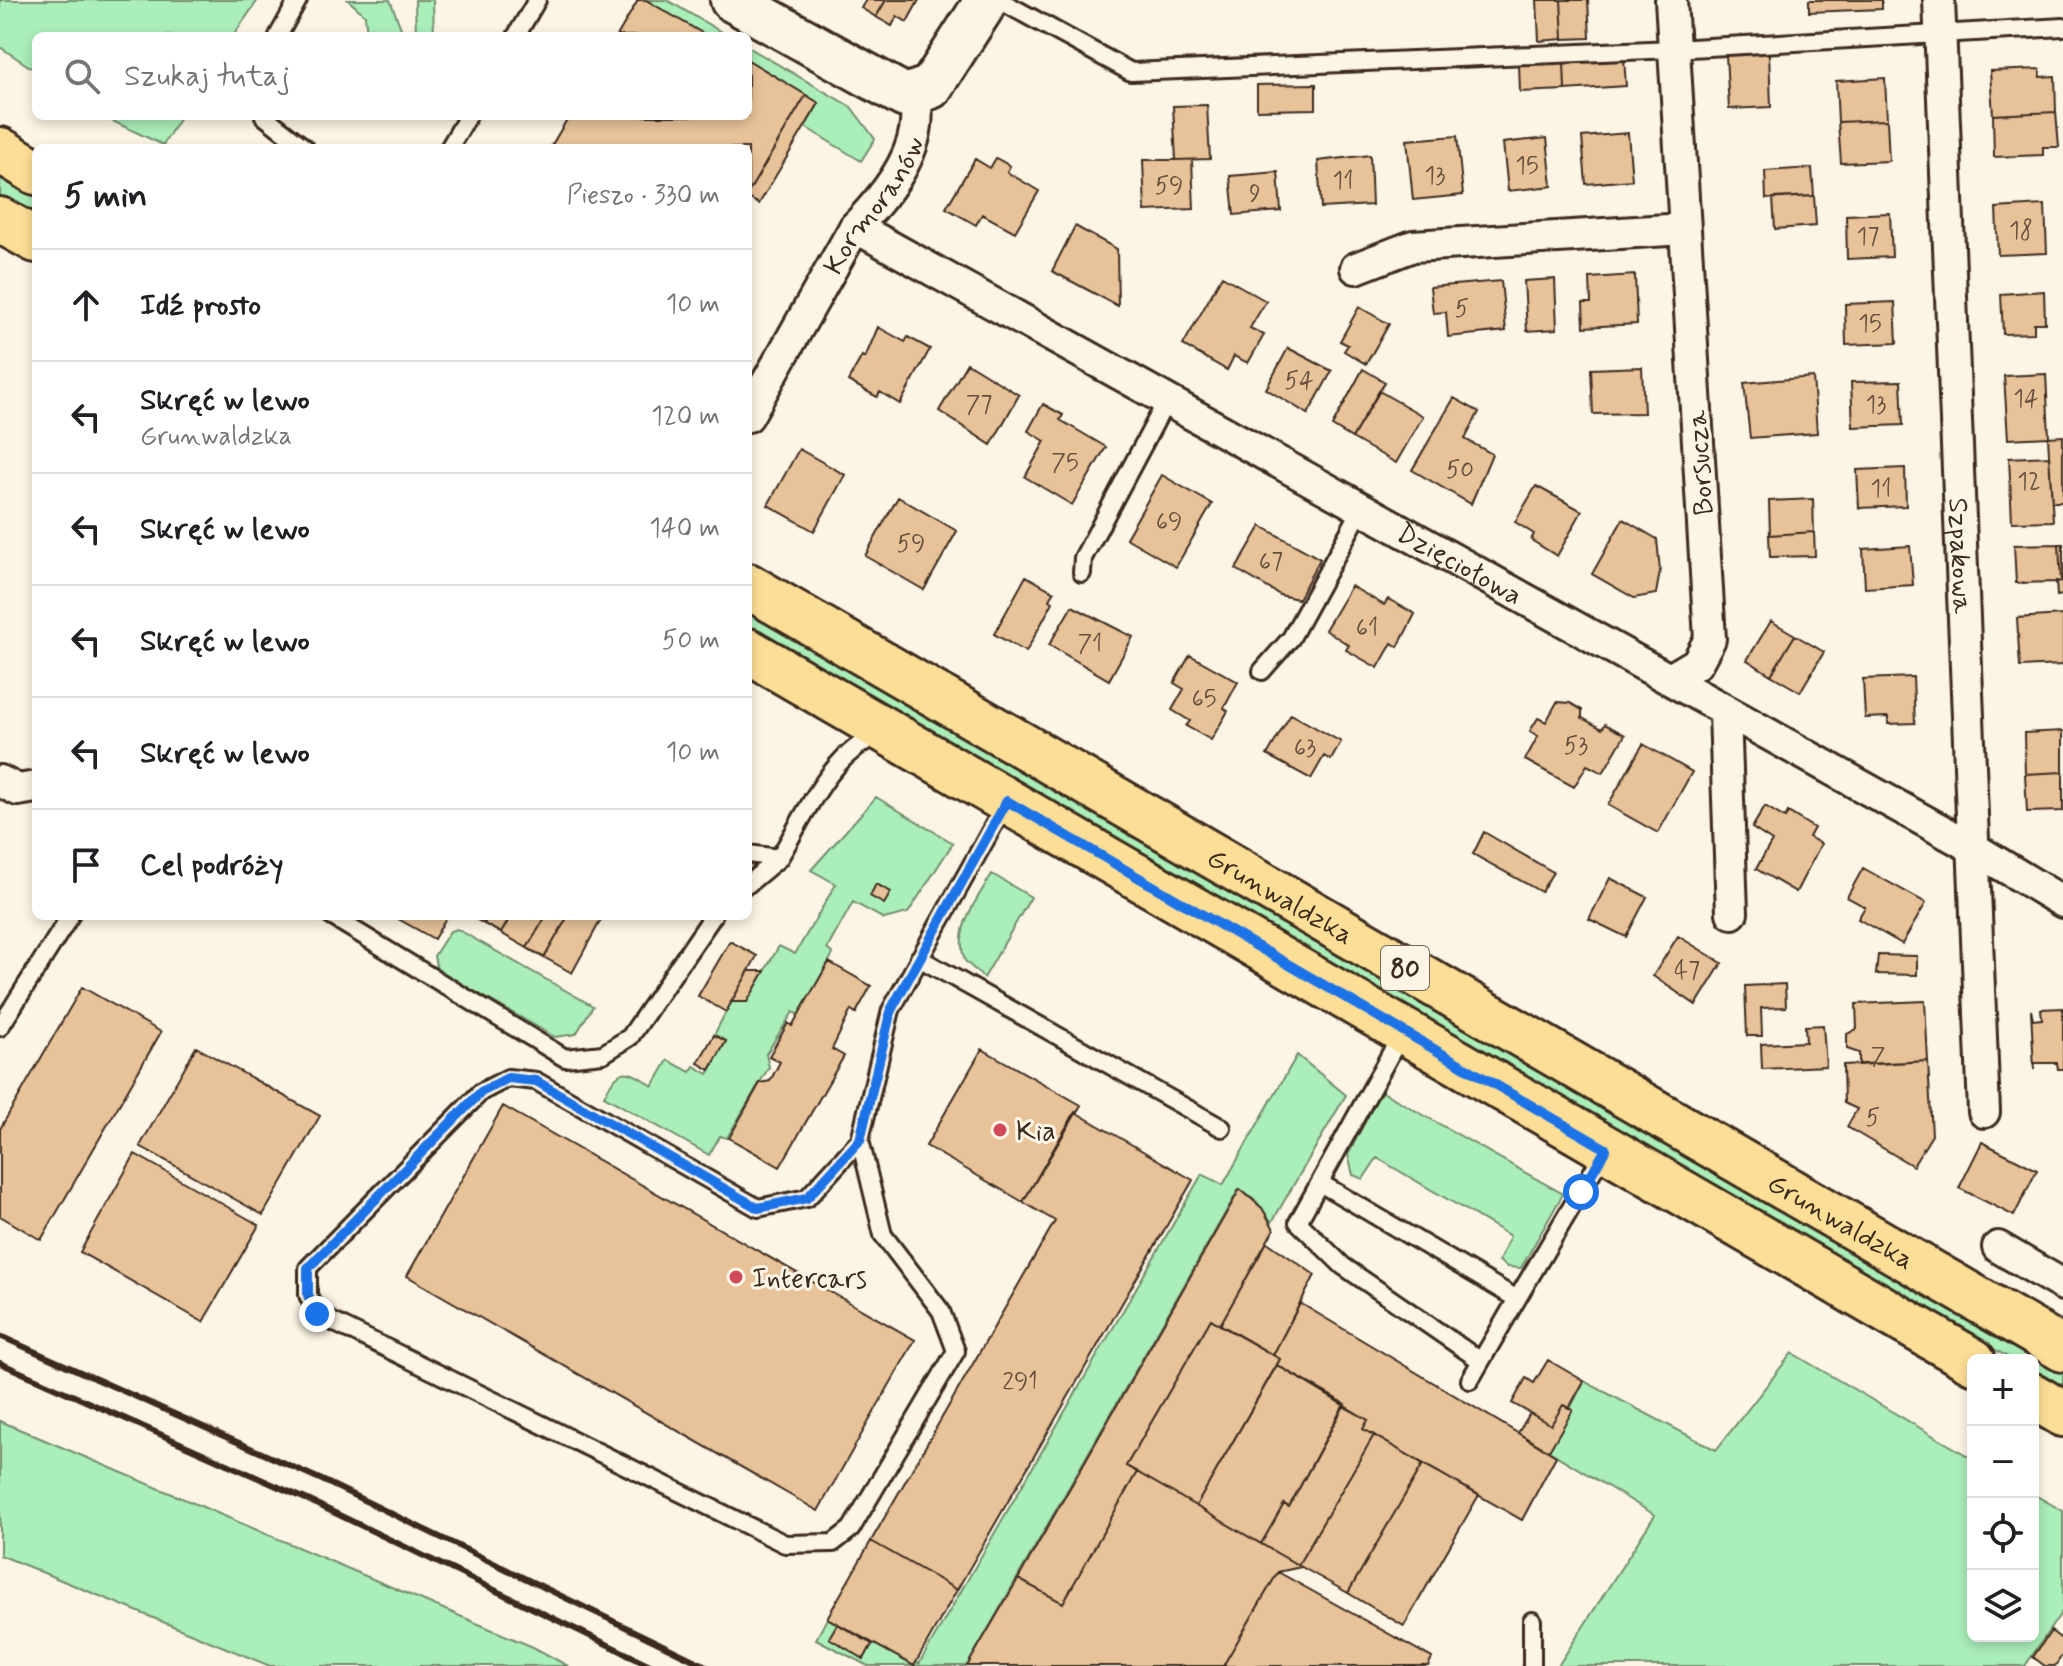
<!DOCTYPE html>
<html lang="pl">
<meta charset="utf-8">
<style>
:root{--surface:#fff;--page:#f6f6f6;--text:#202124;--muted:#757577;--line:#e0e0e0}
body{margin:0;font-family:Mynerve,sans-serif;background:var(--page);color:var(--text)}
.controls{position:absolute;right:24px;bottom:24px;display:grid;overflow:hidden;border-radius:12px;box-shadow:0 4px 12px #0003}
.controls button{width:72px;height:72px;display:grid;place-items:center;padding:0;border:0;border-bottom:2px solid var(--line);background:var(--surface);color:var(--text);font:40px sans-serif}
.stop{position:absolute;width:24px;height:24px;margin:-18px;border:6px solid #1a73e8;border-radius:50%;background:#fff}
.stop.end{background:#1a73e8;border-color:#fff;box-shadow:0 2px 8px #0008}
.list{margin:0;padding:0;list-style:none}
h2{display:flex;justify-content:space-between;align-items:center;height:104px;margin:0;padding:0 32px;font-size:34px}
h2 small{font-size:26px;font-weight:400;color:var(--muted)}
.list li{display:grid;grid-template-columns:52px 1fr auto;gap:24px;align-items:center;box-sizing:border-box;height:112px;padding:0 32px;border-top:2px solid var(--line)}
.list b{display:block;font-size:30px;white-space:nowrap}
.list p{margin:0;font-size:26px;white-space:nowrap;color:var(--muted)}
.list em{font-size:26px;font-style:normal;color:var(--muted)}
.icon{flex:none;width:44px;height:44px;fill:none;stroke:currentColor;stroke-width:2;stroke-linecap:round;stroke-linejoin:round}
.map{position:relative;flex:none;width:2063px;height:1666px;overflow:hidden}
.search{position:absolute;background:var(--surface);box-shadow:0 4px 12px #0003;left:32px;top:32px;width:720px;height:88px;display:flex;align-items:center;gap:20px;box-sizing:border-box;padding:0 28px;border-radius:12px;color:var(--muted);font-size:30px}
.panel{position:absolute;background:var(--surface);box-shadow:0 4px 12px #0003;left:32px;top:144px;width:720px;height:776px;border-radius:12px}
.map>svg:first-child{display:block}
</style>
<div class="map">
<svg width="2063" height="1666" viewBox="0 0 2063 1666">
<rect width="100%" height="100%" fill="#fcf5e5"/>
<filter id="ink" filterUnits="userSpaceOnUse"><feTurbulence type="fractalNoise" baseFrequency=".0125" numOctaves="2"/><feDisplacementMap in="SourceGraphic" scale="16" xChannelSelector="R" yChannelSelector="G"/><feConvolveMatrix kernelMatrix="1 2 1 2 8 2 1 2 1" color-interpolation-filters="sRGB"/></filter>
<g filter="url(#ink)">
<path fill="#aaeeb9" stroke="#728c6c" stroke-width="2" d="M0,0H258L233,36H36V71L0,47Z
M348,0H390L404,36H367L365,15Z
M415,0H433L434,36H416Z
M646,0H667L728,36H707Z
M748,47L851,107L875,139L861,161L805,127L819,103L748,60Z
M102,116H181L163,145Z
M0,176L36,197V215L0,196Z
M748,610L2063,1374V1389L2033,1371V1360H2013L748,626Z
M876,797L953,843L908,913L884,919L853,902L827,949L833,954L799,1015L793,1012L766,1054L769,1067L727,1138L720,1136L709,1155L604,1096C620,1065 626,1068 653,1086L668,1060L690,1072L694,1066L708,1074L726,1042L714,1035L731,1002H747L779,946L795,954L836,884L811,870Z
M992,874L1031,897L984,978L965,961C953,929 976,901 992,874Z
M457,929L593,1006L576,1034L555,1037L437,970L434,956L450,931Z
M1297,1055L1346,1095L1272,1222L1256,1201L1239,1189L967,1666H868L816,1639L830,1613L841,1619L830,1638L864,1658L876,1639L919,1664L1202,1174L1223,1185Z
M1381,1091L1563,1194L1521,1268L1507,1267L1499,1261L1510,1236L1377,1158L1363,1179L1353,1175L1348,1155Z
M1792,1353L1973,1459V1636H2033V1494L2063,1511V1610L2025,1666H1558L1655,1515L1549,1451L1584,1381L1716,1450Z
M0,1421L533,1647L568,1666H270L0,1555Z"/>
<path fill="#e8c299" stroke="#3b2a1e" stroke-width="2" d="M638,0H646L707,36H617Z
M866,0H886L876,17L861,8Z
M886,0H919L907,22L897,16L892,26L876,17Z
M1537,0H1561L1563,39L1539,41Z
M1561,0H1588L1590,38L1563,39Z
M1809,0H1882V9L1809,12Z
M1769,53L1771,107L1729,109L1726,55Z
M1624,58L1626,86L1565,90L1564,62Z
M748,60L806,95L748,193V148H550L569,116H748Z
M1564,62L1565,90L1520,92L1519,64Z
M2040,69V77L2055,76L2056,112L1993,115L1990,71Z
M1885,78L1887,120L1838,122L1836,81Z
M1316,84V109L1257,110V85Z
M806,95L819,103L759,204L748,198V193Z
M1207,105L1210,159L1176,160L1173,106Z
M2056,112L2059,147H2043V155L1994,157L1993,115Z
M1887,120L1889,161L1841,163L1838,122Z
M1628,133L1632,180L1586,184L1582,137Z
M1457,136L1463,195L1413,200L1407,140Z
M1547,138L1552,186L1508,191L1503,143Z
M1370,155L1372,205L1321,208L1318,161Z
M996,158L1010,166L1007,172L1039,191L1015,232L982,214L976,225L946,208L975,159L990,168Z
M1143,160H1192L1194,209L1145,211Z
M1812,168L1814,196L1766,199L1765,171Z
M1278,172L1281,211L1234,215L1230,176Z
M1814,196L1816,226L1775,229L1773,198Z
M2045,205L2047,253L1998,255L1996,208Z
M1890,213L1892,257L1847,259L1846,215Z
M1075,226L1117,249L1118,306L1052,271Z
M1635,275L1637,324L1584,327L1583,303H1591L1590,278Z
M1222,276L1266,301L1250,328L1264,335L1248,363L1234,356L1227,370L1183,345Z
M1555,279L1557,329L1527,331L1524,281Z
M1501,281L1506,331L1448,337L1446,312L1433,313L1430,287Z
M2044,291L2045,323H2034V333L2003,334L2001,294Z
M1895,302L1897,343L1846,345L1845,304Z
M1359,307L1389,324L1366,364L1344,351L1348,345L1340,341Z
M878,327L905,342L908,337L930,349L900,404L880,392L877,397L848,381L862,356L865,358Z
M1288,348L1332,371L1308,414L1266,389Z
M967,363L1019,395L991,445L939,411Z
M1642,367L1644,413L1593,414L1591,369Z
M1363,369L1385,382L1352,438L1332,426Z
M2046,374L2049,437L2008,439L2004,376Z
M1813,377L1817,433L1750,438L1744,383Z
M1901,381L1903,425L1853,427L1851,382Z
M1379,391L1423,416L1396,463L1352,438Z
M1454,398L1479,412L1465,439L1492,454L1471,504L1412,470Z
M1043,404L1063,415L1060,420L1106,447L1072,505L1025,477L1045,441L1028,431Z
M2063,436V502H2052L2048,437Z
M799,449L845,475L814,531L768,505Z
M2049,456L2053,521L2012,522L2009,458Z
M1905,468L1906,506L1859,508L1857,470Z
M1162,475L1212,504L1176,567L1126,538Z
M1536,486L1582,511L1557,556L1531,540L1534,534L1515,522Z
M898,497L957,531L924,590L865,556Z
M1813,499L1814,532L1770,535L1769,501Z
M1623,519L1657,539L1660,571L1656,594L1634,598L1592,574Z
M1261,526L1320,559L1298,599L1280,595L1236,569Z
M1814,532L1815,556L1770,557L1769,535Z
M2059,544H2063V595L2057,596L2056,581L2061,582Z
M2059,544L2061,582L2016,583L2014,545Z
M1910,546L1913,585L1865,588L1863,549Z
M1026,576L1054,592L1050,600L1053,602L1026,652L994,634Z
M1351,586L1384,605L1388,599L1415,614L1398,647L1392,643L1378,668L1346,650L1349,645L1325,630Z
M1072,606L1133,637L1109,680L1049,645Z
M2063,615V665L2020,667L2017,618Z
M1771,621L1795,635L1771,675L1747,660Z
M1795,635L1824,652L1800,692L1771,675Z
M1190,655L1238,682L1224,708L1228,711L1211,740L1186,726L1190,721L1172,710L1184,689L1174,683Z
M1913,677L1915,723L1888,724V717L1865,718L1863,679Z
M1557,702L1570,703L1582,710V718L1602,729L1605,724L1625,735L1603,773L1587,765L1574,787L1525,760L1538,736L1530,731L1538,718L1546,722Z
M1291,714L1341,742L1331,760L1324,756L1311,779L1267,755Z
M2063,731V772L2025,774L2024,733Z
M1643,744L1692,772L1658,833L1608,805Z
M2063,772V811L2027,812L2025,774Z
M1765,806L1785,818L1788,812L1814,828L1809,837L1821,844L1796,892L1756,869L1772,841L1752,828Z
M1484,832L1553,872L1541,892L1473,854Z
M1863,868L1926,903L1902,944L1858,919L1865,907L1847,897Z
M1610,878L1647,897L1626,937L1589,919Z
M876,884L891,892L884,904L870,896Z
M393,916H447L434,939Z
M470,916H603L572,973Z
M488,916H511L501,933L484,924Z
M546,916H568L544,958L527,948Z
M1678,936L1722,963L1696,1005L1653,976Z
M730,941L757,956L726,1012L698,996Z
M1878,955L1917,956V975L1876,974Z
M829,962L871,986L856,1013L851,1010L832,1049L844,1056L780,1167L729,1138L760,1083L770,1081L780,1062L769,1056L788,1023L792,1026Z
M749,971H765L747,1002H731Z
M1785,984L1786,1007L1761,1008L1762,1036H1747L1745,986Z
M82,987L161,1032L41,1240L0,1216V1129Z
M1925,1001L1928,1061L1859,1065V1053L1847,1049V1034L1857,1029L1856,1004Z
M2063,1008V1069H2058L2057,1063H2035L2034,1070L2031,1010L2033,1020L2042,1019L2041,1009Z
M1823,1025L1826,1066L1762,1069L1761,1044L1806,1042L1805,1026Z
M714,1035L726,1041L710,1070L698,1063Z
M196,1047L320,1116L263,1215L140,1146Z
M982,1049L1081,1105L1023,1202L926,1146Z
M1928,1061L1932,1135L1913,1166L1847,1127L1857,1109L1844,1103L1843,1065Z
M503,1106L915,1340L818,1511L407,1276Z
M1075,1112L1193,1180L957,1590L871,1541L1055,1221L1023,1202Z
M1982,1142L2037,1170L2014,1216L1959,1188Z
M135,1154L259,1225L203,1322L80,1252Z
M1240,1189L1262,1208L1274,1229L1220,1325L1211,1319L1126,1466L1137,1472L1063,1603L1018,1579Z
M1267,1242L1315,1275L1273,1355L1220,1325Z
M1300,1303L1556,1456L1522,1520L1363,1429L1368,1420L1277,1365L1280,1359L1273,1355Z
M1211,1319L1280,1359L1196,1506L1126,1466Z
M1548,1360L1584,1381L1569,1408L1563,1405L1551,1425L1512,1403L1526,1378L1534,1383Z
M1277,1365L1345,1404L1289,1507L1284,1504L1261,1544L1196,1506Z
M1563,1405L1573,1410L1549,1451L1518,1433L1530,1413L1551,1425Z
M1343,1406L1368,1420L1363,1429L1374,1435L1298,1565L1261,1544L1284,1504L1289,1507Z
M1374,1435L1423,1464L1348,1593L1298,1565Z
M1423,1464L1479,1495L1404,1626L1348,1593Z
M1137,1472L1301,1567L1278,1572L1223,1666H967L1018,1579L1063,1603Z
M871,1541L957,1590L914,1666L827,1618Z
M1278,1572L1432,1658L1428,1666H1223Z
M837,1624L872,1644L864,1659L829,1638Z
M2051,1631L2063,1640V1654L2055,1666H2045L2033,1657Z"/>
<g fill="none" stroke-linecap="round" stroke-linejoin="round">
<defs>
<path id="lane" d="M999,0L1131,72L1673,49L2063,27
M278,36L298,0
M516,36L537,0
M264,116L305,148
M449,148L468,116
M1082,573L1083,558L1167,400
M1262,671L1291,638L1361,510
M748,854L779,858C806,814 829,755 879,734
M748,884L779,858
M331,916L565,1058L603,1054L630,1037L713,916
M919,958L1222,1128
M0,1027L70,916
M860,1140L807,1198L758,1208L536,1081L508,1078L481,1092L308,1268V1295L317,1314L785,1544L833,1543L851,1529L956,1351L941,1311L883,1235L860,1140L891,1010L1006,803
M1320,1183L1517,1299L1481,1361L1343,1266L1298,1222L1402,1033
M1517,1299L1606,1149
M1470,1380L1481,1361
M1532,1666V1621"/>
<g id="street">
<path id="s1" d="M1939,0L1984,1112"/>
<path id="s2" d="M855,227L1975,849L2063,902"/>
<path d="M1356,268L1413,246L1684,229"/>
<path id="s3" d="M748,416L855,227C889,192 927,145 914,94"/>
<path d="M1670,679L1697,663L1710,639L1671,0"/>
<path d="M1725,713L1732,913"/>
<path d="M0,781L18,790L36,787"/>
<path d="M1998,1247L2063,1285"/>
</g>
<path id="secondary" d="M732,0L905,96L931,87L987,0"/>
<g id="primary">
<path d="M0,150L36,172"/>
<path d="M0,220L36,240"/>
<path id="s4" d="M748,586L2063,1349"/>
<path d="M748,651L1973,1361"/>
<path d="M2033,1396L2063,1414"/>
</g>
</defs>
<use href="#lane" stroke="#3b2a1e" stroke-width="22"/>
<use href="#street" stroke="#3b2a1e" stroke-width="36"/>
<use href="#secondary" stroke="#3b2a1e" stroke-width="48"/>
<use href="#primary" stroke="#3b2a1e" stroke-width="50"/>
<use href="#lane" stroke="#fcf5e5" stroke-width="16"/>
<use href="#street" stroke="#fcf5e5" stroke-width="30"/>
<use href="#secondary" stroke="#fcf5e5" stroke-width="42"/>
<use href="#primary" stroke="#fdde96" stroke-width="44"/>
<path stroke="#3b2a1e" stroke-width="6" d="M0,1336L322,1480L706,1666
M0,1363L308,1500L652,1666"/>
</g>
</g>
<g fill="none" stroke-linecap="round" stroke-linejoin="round" filter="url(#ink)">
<path stroke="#1a73e8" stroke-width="10" d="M317,1314L308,1295V1268L481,1092L508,1078L536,1081L758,1208L807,1198L860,1140L891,1010L1007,801L1606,1149L1581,1192"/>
</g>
<g fill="#d1495b" stroke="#fcf5e5" stroke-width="3">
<circle cx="1000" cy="1130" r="8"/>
<circle cx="736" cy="1277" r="8"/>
</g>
<g text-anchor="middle" stroke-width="6" stroke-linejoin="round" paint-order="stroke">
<g font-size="24" fill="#66503d">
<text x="1527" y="173">15</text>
<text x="1435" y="183">13</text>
<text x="1343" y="188">11</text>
<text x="1169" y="193">59</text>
<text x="1255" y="201">9</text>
<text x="2021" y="238">18</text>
<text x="1868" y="244">17</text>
<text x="1462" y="316">5</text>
<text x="1870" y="331">15</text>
<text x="1299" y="388">54</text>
<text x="2026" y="406">14</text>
<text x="979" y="412">77</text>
<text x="1876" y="412">13</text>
<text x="1065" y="470">75</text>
<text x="1460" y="477">50</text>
<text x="2029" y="489">12</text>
<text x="1881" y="496">11</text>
<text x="1169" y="529">69</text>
<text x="911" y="551">59</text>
<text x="1271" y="569">67</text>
<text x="1367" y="635">61</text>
<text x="1090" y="651">71</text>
<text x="1204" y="706">65</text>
<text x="1576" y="753">53</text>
<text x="1305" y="755">63</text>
<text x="1687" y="978">47</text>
<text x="1878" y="1064">7</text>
<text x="1873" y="1125">5</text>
<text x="1020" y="1389">291</text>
</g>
<rect fill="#fcf5e5" stroke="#75675a" stroke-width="2" x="1381" y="946" width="48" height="44" rx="6"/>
<g font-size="26" font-weight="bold" fill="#3b2a1e">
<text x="1405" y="977">80</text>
</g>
<g font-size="28" fill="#3b2a1e" stroke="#fcf5e5">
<text dy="10" stroke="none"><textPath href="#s3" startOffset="246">Kormoranów</textPath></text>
<text transform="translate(1699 463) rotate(-94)" y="10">Borsucza</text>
<text dy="10" stroke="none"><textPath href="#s1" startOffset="556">Szpakowa</textPath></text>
<text dy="10" stroke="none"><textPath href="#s2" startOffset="692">Dzięciołowa</textPath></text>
<text dy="10" stroke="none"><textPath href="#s4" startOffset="616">Grunwaldzka</textPath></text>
<text dy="10" stroke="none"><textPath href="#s4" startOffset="1264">Grunwaldzka</textPath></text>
</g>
<g font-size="28" fill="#3b2a1e" stroke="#fcf5e5" text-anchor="start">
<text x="1016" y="1140">Kia</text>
<text x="752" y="1287">Intercars</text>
</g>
</g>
</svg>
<div class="controls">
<button>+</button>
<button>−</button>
<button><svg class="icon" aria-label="locate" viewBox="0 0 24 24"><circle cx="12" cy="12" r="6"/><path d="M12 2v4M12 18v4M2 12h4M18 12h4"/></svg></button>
<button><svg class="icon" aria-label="layers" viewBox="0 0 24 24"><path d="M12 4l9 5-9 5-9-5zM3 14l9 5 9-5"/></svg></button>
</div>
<div class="stop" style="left:1581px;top:1192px"></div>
<div class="stop end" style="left:317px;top:1314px"></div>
<div class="search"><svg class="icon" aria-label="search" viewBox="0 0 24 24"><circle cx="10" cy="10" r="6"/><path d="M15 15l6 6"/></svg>Szukaj tutaj</div>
<section class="panel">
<h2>5 min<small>Pieszo · 330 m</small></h2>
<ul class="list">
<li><svg class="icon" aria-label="ahead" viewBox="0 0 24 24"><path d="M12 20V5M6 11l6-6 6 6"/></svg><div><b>Idź prosto</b></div><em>10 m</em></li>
<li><svg class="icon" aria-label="left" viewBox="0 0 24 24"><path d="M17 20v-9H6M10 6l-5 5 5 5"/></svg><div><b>Skręć w lewo</b><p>Grunwaldzka</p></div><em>120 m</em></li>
<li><svg class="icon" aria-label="left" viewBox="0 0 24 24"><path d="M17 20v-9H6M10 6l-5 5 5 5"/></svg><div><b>Skręć w lewo</b></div><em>140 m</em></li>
<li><svg class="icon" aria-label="left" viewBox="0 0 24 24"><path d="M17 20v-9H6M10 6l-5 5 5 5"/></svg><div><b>Skręć w lewo</b></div><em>50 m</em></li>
<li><svg class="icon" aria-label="left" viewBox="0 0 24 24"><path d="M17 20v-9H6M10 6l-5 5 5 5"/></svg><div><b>Skręć w lewo</b></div><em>10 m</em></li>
<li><svg class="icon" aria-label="arrive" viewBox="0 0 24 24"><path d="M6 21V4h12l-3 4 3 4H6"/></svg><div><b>Cel podróży</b></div></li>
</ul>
</section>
</div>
